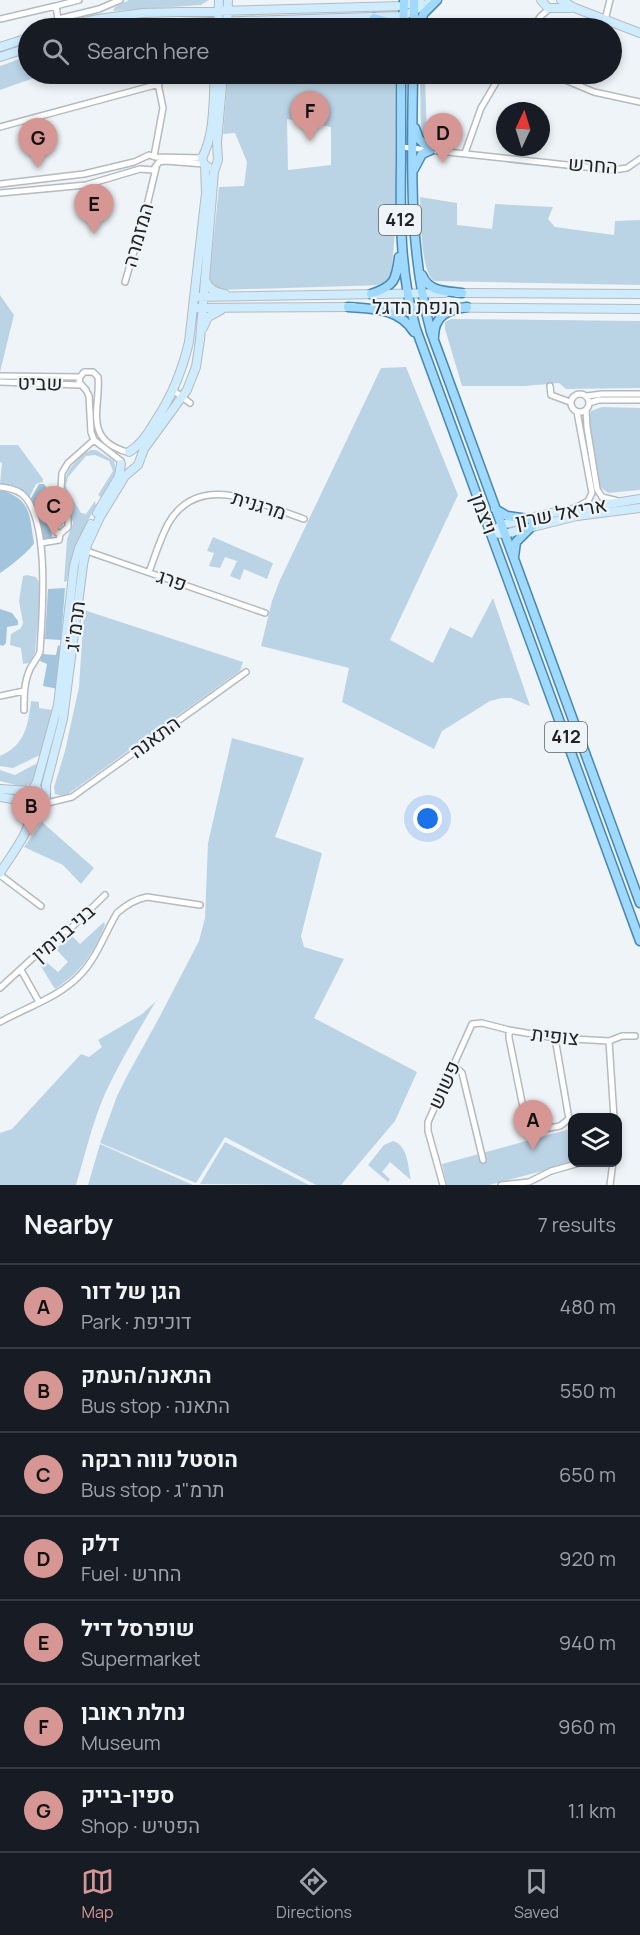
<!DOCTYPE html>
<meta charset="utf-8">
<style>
:root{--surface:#171b24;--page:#242831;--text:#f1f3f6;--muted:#9ea1a6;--line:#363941;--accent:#d69693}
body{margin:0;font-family:Manrope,Heebo,sans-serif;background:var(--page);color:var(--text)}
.controls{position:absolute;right:18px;bottom:18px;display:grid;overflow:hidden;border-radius:12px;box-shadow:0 3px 9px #0003}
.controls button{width:54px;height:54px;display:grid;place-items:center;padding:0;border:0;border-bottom:2px solid var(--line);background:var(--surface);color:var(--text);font:30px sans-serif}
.compass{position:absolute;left:496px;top:102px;width:54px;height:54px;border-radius:50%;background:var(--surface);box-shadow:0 3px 9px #0003;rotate:4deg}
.you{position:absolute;left:428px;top:819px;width:21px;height:21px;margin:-15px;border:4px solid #fff;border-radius:50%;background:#1a73e8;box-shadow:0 0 0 9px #1a73e833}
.badge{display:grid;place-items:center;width:39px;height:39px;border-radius:50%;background:var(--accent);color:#111;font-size:20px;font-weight:700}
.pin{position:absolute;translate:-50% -50px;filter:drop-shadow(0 2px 3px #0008)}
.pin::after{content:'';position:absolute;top:32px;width:21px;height:18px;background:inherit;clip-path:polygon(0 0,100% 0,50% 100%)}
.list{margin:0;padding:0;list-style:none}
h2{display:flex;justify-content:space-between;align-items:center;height:78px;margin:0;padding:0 24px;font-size:26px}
h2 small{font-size:20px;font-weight:400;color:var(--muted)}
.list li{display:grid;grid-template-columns:39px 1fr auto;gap:18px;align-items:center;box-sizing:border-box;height:84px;padding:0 24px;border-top:2px solid var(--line)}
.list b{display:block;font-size:22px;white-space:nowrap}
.list p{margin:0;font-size:20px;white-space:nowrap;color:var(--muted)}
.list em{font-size:20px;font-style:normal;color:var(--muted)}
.icon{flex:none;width:33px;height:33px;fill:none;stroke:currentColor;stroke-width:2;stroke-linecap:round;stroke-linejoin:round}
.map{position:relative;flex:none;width:640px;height:1185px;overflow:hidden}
.search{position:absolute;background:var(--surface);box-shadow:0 3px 9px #0003;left:18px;right:18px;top:18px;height:66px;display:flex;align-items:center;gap:15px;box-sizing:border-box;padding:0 21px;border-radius:33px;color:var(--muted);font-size:22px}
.sheet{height:666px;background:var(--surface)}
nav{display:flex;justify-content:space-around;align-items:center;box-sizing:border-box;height:84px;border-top:2px solid var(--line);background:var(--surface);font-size:16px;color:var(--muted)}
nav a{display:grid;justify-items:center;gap:3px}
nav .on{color:var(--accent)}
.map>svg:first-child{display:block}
</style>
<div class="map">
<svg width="640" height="1185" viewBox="0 0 640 1185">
<rect width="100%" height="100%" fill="#eff4f8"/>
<path fill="#bbd4e5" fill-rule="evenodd" d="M129,0H209L201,5L113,11L115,7Z
M28,56V74H45L0,90V66Z
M228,74H395L396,222L391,276L384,285L218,290L209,283L219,187L244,186L247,162L235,133L223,134ZM287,119L331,127V165L288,170Z
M420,74H425L427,142L421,138Z
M420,197L457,203V225L492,229L495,204L553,207L548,219L555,227L614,235L615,221L640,220V285L434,281C420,271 421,215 420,197Z
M0,295L14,315L0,372Z
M451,319L640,321V388L566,389L559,383L525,386H462L445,329V322Z
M406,367L458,495L390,640L433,663L450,627L472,638L493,598L530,706L511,698H502L490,701L442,731L434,749L342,702L349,668L261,646L272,601L280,580L381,368Z
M602,407L640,408V490L608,493L600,487L589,418L591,411Z
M0,445H18L43,479V482L36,484L29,498L18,488L0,484L2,463L0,462Z
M91,450H96L114,461L116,471L101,497L98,495L113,471L109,461L95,455L86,456L68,477L66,486L67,489L81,513L86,514L95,501L96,506C82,531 71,553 67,581L64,582L67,539L73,523L65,494V478L70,468L83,454Z
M213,537L273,563L267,579L244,569L240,580L230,576L237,561L225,557L220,568L209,566L214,553L207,551Z
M27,575L36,577L41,586L35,653L29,663L23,664L21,648L10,645L11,634L21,628L23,623L19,601L23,576Z
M84,610L243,662L240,671L68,794L62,796L55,794L54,787L65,751L79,687Z
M31,701L39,702V708L53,710L40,755L13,768L0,766V756C25,745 28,726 31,701Z
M232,738L304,758L275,837L322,853L301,936L304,947L344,959L314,1018L417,1072L395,1121L341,1185H316L225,1137L196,1183L100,1143L117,1096L127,1076L159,1018L199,941L205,918L208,843Z
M41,761L33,783L24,787L0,781V770L15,775Z
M42,822L94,868L81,884L63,865L24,847Z
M104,922L105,925C93,954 81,972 55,989L40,965L45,961L58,972L68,962L56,949L71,935L80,944Z
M156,1001C138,1032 119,1063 104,1096C92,1124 85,1155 76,1185H0V1133L12,1129L81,1054L89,1057L102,1047L98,1040L142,1014Z
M570,1129L572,1138L573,1163L489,1185H447L442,1164Z
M393,1141C408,1145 408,1167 411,1180L390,1162L382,1172L390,1179L388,1182L368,1165L384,1145Z
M225,1142L309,1185L200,1184Z
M100,1144L193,1185H88Z"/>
<path fill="#a3c4dd" d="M39,484H44L55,499L48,522L52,536L50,540H43L41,537L34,507L30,500Z
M0,490C32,499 29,515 34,543C31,550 8,568 0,573Z
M65,588L61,640L45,639L48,589Z
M0,609L12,613L18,621V625L7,627L6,643L3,646L0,645Z
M58,645L61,647L58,689L43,686L47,664L40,661L42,654L56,655Z"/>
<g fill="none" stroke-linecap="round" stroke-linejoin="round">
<defs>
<path id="street" d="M56,6L79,0
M0,19L56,6L58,19L99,9L120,0
M605,20L610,0
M532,28L541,16L550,8
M551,74L594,92L640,102
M0,127L159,84
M401,147L613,170L627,168L640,159
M465,153L481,108L501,74
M154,156L163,108L156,74
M0,184L84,174L134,162L149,155L155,157L202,158
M0,193L86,185L140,169L153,170L159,162L165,161L204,164
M125,282L144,218L156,168
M0,376L80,377
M0,382L80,385
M550,386L551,395L570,402
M174,391L190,403
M571 403a9 9 0 1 1 18 0a9 9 0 1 1-18 0Z
M587,396L602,394H640
M589,403L599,400H640
M586,410L587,427L597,489L602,497L618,501
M577,412L592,493L588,501L577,507
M121,461L94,440L91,432L89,396L86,390L79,382L80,377L84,372H93L98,377C101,407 82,439 127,452
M0,487C8,488 15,489 22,494C51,519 42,616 40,652C37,659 33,663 30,669C24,682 24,696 24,710
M60,534L55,531L53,521L60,503L62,473L68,463L94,440
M41,543L59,540L60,534L68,527V518L61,499
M84,550L265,613
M149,572C155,556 160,539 168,524C199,469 261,505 304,519
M0,696L24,691
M43,804L72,797L246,672
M0,875L41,906
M21,970L39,1002
M0,988L60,933L68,931L105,895
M0,1022C27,1007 60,997 81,974C97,957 105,933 117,913C125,906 136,899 147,897L200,905
M509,1030V1038L526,1122L529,1129L533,1131L560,1126L569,1119L555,1038
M609,1041L614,1118
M453,1064L462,1073L483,1160
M443,1185L428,1131V1122L472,1024L482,1023L509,1030L555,1038L609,1041L622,1036H635
M501,1185L529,1182L551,1171L583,1162
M610,1185L613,1162"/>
<path id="secondary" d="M541,0L548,8H571
M561,0L575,8L640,33
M58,28L98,19L143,13L403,6L420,0
M107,28L148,24L403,16L435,0
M218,28L219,0
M227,28L228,0
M0,47L28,38
M0,57L28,48
M208,167L204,164L202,158C215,134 213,101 215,74
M205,279C208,289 215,292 225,294
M457,293L640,294
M194,297L445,293
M374,307L640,309
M193,308L353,307
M203,328L208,317L221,310
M129,452C142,444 148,433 156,420C173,395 182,371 189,342L206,193L205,165
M97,513L119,476L121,464
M491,533L501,525L551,513L640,499
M491,533L504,534L577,516L640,508
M0,789L30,791
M33,789L37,782L58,705L74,566L79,548L91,524
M0,797L29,802
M35,806L30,803L28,797L30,791L37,788
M29,823L46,799V785L63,719L83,565L87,545L100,517L125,476L138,465L144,449L187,390L196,367L200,340L214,172L218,160L217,142L223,74
M0,873C12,853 34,829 31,804"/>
<path id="primary" d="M414,0V28
M374,18L388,22L395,28
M403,28L404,0
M417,28L424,13L437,0
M401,74C401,103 401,132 401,161C400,218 400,274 416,329L640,941
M413,74C412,161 408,247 431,332L640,903
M414,169L422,154L431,150L419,139L415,128
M422,275C429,292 445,291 462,293
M371,294C395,286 396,280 399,257
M348,307C373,309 399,308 414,332
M434,337C434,315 448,310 467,307
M495,509L507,516L528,519
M514,557L516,542L532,526"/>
</defs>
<use href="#street" stroke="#b5babe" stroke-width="8"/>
<use href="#secondary" stroke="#b5babe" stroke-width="10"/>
<use href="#primary" stroke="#4988b0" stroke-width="11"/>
<use href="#street" stroke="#fff" stroke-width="5"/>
<use href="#secondary" stroke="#cfecfe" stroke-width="8"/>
<use href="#primary" stroke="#9fd9fd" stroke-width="8"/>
</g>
<g text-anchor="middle" stroke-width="4.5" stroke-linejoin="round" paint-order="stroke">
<g fill="#eff4f8" stroke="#5e6163" stroke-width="1.5">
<rect x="379" y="205" width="42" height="30" rx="4.5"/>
<rect x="545" y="722" width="42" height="30" rx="4.5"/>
</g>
<g font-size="18" font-weight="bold" fill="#202223">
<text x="400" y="226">412</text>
<text x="566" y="743">412</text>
</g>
<g font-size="20" fill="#202223" stroke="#eff4f8">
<text transform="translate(593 165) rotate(4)" y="7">החרש</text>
<text transform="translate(138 235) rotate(-74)" y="7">המזמרה</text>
<text x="416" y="314">הנפת הדגל</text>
<text transform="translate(40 383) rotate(1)" y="7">שביט</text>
<text transform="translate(259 505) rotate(17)" y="7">מרגנית</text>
<text transform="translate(561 513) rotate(-11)" y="7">אריאל שרון</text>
<text transform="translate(484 514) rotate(70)" y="7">ויצמן</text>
<text transform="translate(172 580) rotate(19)" y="7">פרג</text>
<text transform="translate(75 626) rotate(-83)" y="7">תרמ"ג</text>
<text transform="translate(155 737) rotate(-36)" y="7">התאנה</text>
<text transform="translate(63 933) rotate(-41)" y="7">בני בנימין</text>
<text transform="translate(555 1036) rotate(6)" y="7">צופית</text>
<text transform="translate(444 1085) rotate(-66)" y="7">פשוש</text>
</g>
</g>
</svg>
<div class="controls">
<button><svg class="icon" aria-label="layers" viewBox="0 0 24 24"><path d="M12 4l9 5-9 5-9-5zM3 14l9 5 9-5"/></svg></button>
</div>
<svg class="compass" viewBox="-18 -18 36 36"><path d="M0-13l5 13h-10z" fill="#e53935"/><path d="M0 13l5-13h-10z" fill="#9ea1a6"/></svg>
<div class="you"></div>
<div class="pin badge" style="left:533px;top:1150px">A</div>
<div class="pin badge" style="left:31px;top:836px">B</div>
<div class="pin badge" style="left:54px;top:536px">C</div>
<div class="pin badge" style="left:443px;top:163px">D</div>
<div class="pin badge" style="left:94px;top:234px">E</div>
<div class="pin badge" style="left:310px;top:141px">F</div>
<div class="pin badge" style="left:38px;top:168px">G</div>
<div class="search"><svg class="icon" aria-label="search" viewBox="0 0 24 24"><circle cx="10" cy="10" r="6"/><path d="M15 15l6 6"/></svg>Search here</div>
</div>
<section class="sheet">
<h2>Nearby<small>7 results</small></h2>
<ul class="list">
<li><span class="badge">A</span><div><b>הגן של דור</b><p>Park · דוכיפת</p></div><em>480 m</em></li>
<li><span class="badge">B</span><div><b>התאנה/העמק</b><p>Bus stop · התאנה</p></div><em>550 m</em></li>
<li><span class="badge">C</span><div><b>הוסטל נווה רבקה</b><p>Bus stop · תרמ&quot;ג</p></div><em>650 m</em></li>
<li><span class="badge">D</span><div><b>דלק</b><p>Fuel · החרש</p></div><em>920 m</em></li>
<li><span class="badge">E</span><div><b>שופרסל דיל</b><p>Supermarket</p></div><em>940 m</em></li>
<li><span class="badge">F</span><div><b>נחלת ראובן</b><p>Museum</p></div><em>960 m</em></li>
<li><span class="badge">G</span><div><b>ספין-בייק</b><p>Shop · הפטיש</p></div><em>1.1 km</em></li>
</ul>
</section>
<nav>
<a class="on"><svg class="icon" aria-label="map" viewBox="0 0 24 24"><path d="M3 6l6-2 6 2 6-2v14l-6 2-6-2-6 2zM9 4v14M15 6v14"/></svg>Map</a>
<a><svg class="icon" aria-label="directions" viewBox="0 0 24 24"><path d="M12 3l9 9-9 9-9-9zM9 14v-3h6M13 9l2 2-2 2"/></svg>Directions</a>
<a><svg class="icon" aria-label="saved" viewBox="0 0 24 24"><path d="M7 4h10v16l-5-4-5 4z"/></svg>Saved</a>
</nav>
